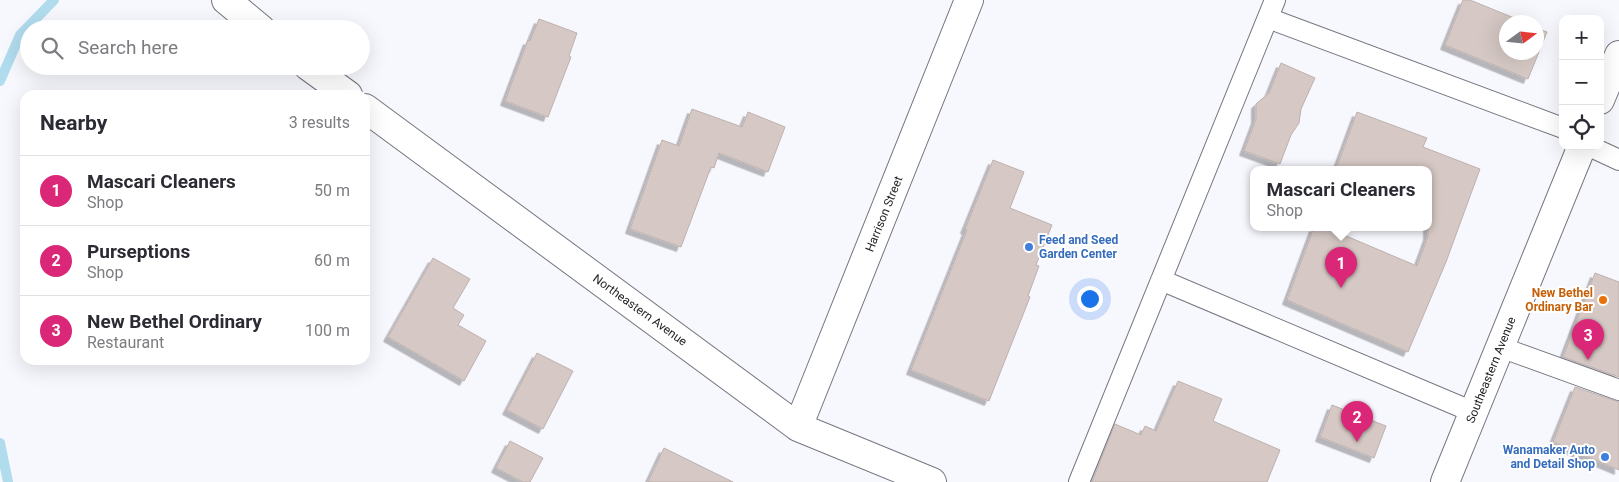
<!DOCTYPE html>
<meta charset="utf-8">
<style>
:root{--surface:#fff;--page:#f2f2f3;--text:#2b2b33;--muted:#7c7c81;--line:#e1e1e2;--accent:#db2777}
body{margin:0;font-family:Roboto,sans-serif;background:var(--page);color:var(--text)}
.controls{position:absolute;right:15px;top:15px;display:grid;overflow:hidden;border-radius:10px;box-shadow:0 5px 20px #0002}
.controls button{width:45px;height:45px;display:grid;place-items:center;padding:0;border:0;border-bottom:1px solid var(--line);background:var(--surface);color:var(--text);font:25px sans-serif}
.compass{position:absolute;left:1499px;top:15px;width:45px;height:45px;border-radius:50%;background:var(--surface);box-shadow:0 5px 20px #0002;rotate:75deg}
.you{position:absolute;left:1089px;top:298px;width:18px;height:18px;margin:-12px;border:4px solid #fff;border-radius:50%;background:#1a73e8;box-shadow:0 0 0 8px #1a73e833}
.badge{display:grid;place-items:center;width:32px;height:32px;border-radius:50%;background:var(--accent);color:#fff;font-size:16px;font-weight:700}
.pin{position:absolute;translate:-50% -41px;filter:drop-shadow(0 1px 2px #0008)}
.pin::after{content:'';position:absolute;top:26px;width:18px;height:15px;background:inherit;clip-path:polygon(0 0,100% 0,50% 100%)}
.popup{position:absolute;left:1250px;top:166px;width:182px;height:65px;box-sizing:border-box;display:grid;place-content:center;border-radius:10px;background:var(--surface);filter:drop-shadow(0 1px 4px #0005);font-size:16px;white-space:nowrap;color:var(--muted)}
.popup b{font-size:19px;color:var(--text)}
.popup::after{content:'';position:absolute;left:50%;top:100%;margin-left:-10px;border:10px solid transparent;border-top-color:var(--surface)}
.list{margin:0;padding:0;list-style:none}
h2{display:flex;justify-content:space-between;align-items:center;height:65px;margin:0;padding:0 20px;font-size:21px}
h2 small{font-size:16px;font-weight:400;color:var(--muted)}
.list li{display:grid;grid-template-columns:32px 1fr auto;gap:15px;align-items:center;box-sizing:border-box;height:70px;padding:0 20px;border-top:1px solid var(--line)}
.list b{display:block;font-size:19px;white-space:nowrap}
.list p{margin:0;font-size:16px;white-space:nowrap;color:var(--muted)}
.list em{font-size:16px;font-style:normal;color:var(--muted)}
.icon{flex:none;width:28px;height:28px;fill:none;stroke:currentColor;stroke-width:2;stroke-linecap:round;stroke-linejoin:round}
.map{position:relative;flex:none;width:1619px;height:482px;overflow:hidden}
.search{position:absolute;background:var(--surface);box-shadow:0 5px 20px #0002;left:20px;top:20px;width:350px;height:55px;display:flex;align-items:center;gap:12px;box-sizing:border-box;padding:0 18px;border-radius:28px;color:var(--muted);font-size:19px}
.panel{position:absolute;background:var(--surface);box-shadow:0 5px 20px #0002;left:20px;top:90px;width:350px;height:275px;border-radius:15px}
.map>svg:first-child{display:block}
</style>
<div class="map">
<svg width="1619" height="482" viewBox="0 0 1619 482">
<defs>
<filter id="shadow"><feDropShadow dx="-4.5" dy="4.5" stdDeviation="0" flood-color="#0004"/></filter>
</defs>
<rect width="100%" height="100%" fill="#f7f7fe"/>
<g fill="none" stroke-linecap="round" stroke-linejoin="round">
<path stroke="#b1dcee" stroke-width="10" d="M0,81L20,35L54,0
M0,443L8,482"/>
</g>
<path fill="#d6c9c5" stroke="#beb1ad" filter="url(#shadow)" d="M1463,0H1470L1524,22H1506V52H1536V28L1547,32L1528,79L1445,45Z
M539,19L577,33L569,56L571,57L548,117L505,101L528,40L530,41Z
M1281,63L1315,78L1301,109L1299,123L1291,135L1280,164L1244,151L1256,119V104L1269,93Z
M692,109L742,127L748,112L785,127L768,172L719,153L714,168L711,167L681,247L630,229L662,140L679,146Z
M1357,112L1427,138L1423,147L1480,169L1446,262L1408,352L1287,300L1314,227H1325L1417,266L1428,236V169H1336Z
M993,160L1024,172L1010,208L1052,225L1036,265L1039,266L1028,296L1030,297L989,401L911,370L967,230L965,229Z
M433,258L470,279L453,308L464,315L458,325L486,341L464,381L388,337Z
M1595,273L1619,282V377L1563,357Z
M537,353L573,371L543,429L507,410Z
M1178,381L1222,399L1213,421L1280,450L1267,482H1092L1115,424L1141,435L1145,426L1156,431Z
M1575,387L1619,402V470L1553,442Z
M1332,405L1386,426L1374,458L1320,437Z
M510,441L543,458L530,482H523L496,468Z
M664,448L733,482H648Z"/>
<g fill="none" stroke-linecap="round" stroke-linejoin="round">
<defs>
<path id="lane" d="M1268,18L1563,128
M1589,146L1619,160
M1161,280L1473,412
M1500,347L1619,390
M1079,482L1275,0"/>
<path id="street" d="M226,0L261,29
M308,66L348,95
M365,108L798,427L932,482
M798,427L969,0"/>
<path id="secondary" d="M1600,100L1619,55
M1445,482L1582,146"/>
</defs>
<use href="#lane" stroke="#767680" stroke-width="22"/>
<use href="#street" stroke="#767680" stroke-width="30"/>
<use href="#secondary" stroke="#767680" stroke-width="30"/>
<use href="#lane" stroke="#fff" stroke-width="20"/>
<use href="#street" stroke="#fff" stroke-width="28"/>
<use href="#secondary" stroke="#fff" stroke-width="28"/>
</g>
<g fill="#3f7fe0" stroke="#fff" stroke-width="2">
<circle cx="1029" cy="247" r="5"/>
<circle cx="1605" cy="457" r="5"/>
</g>
<circle fill="#e8710a" stroke="#fff" stroke-width="2" cx="1603" cy="300" r="5"/>
<g text-anchor="middle" stroke-width="4" stroke-linejoin="round" paint-order="stroke">
<g font-size="12" fill="#1f1f23" stroke="#fff">
<text transform="translate(884 214) rotate(-68)" y="4">Harrison Street</text>
<text transform="translate(640 310) rotate(36)" y="4">Northeastern Avenue</text>
<text transform="translate(1491 370) rotate(-68)" y="4">Southeastern Avenue</text>
</g>
<g font-size="12" font-weight="bold" fill="#366cbe" stroke="#fff" text-anchor="start">
<text x="1039" y="244">Feed and Seed<tspan x="1039" dy="14">Garden Center</tspan></text>
<text x="1595" y="454" text-anchor="end">Wanamaker Auto<tspan x="1595" dy="14">and Detail Shop</tspan></text>
</g>
<g font-size="12" font-weight="bold" fill="#c56008" stroke="#fff" text-anchor="end">
<text x="1593" y="297">New Bethel<tspan x="1593" dy="14">Ordinary Bar</tspan></text>
</g>
</g>
</svg>
<div class="controls">
<button>+</button>
<button>−</button>
<button><svg class="icon" aria-label="locate" viewBox="0 0 24 24"><circle cx="12" cy="12" r="6"/><path d="M12 2v4M12 18v4M2 12h4M18 12h4"/></svg></button>
</div>
<svg class="compass" viewBox="-18 -18 36 36"><path d="M0-13l5 13h-10z" fill="#e53935"/><path d="M0 13l5-13h-10z" fill="#7c7c81"/></svg>
<div class="you"></div>
<div class="pin badge" style="left:1341px;top:288px">1</div>
<div class="popup"><b>Mascari Cleaners</b>Shop</div>
<div class="pin badge" style="left:1357px;top:442px">2</div>
<div class="pin badge" style="left:1588px;top:360px">3</div>
<div class="search"><svg class="icon" aria-label="search" viewBox="0 0 24 24"><circle cx="10" cy="10" r="6"/><path d="M15 15l6 6"/></svg>Search here</div>
<section class="panel">
<h2>Nearby<small>3 results</small></h2>
<ul class="list">
<li><span class="badge">1</span><div><b>Mascari Cleaners</b><p>Shop</p></div><em>50 m</em></li>
<li><span class="badge">2</span><div><b>Purseptions</b><p>Shop</p></div><em>60 m</em></li>
<li><span class="badge">3</span><div><b>New Bethel Ordinary</b><p>Restaurant</p></div><em>100 m</em></li>
</ul>
</section>
</div>
